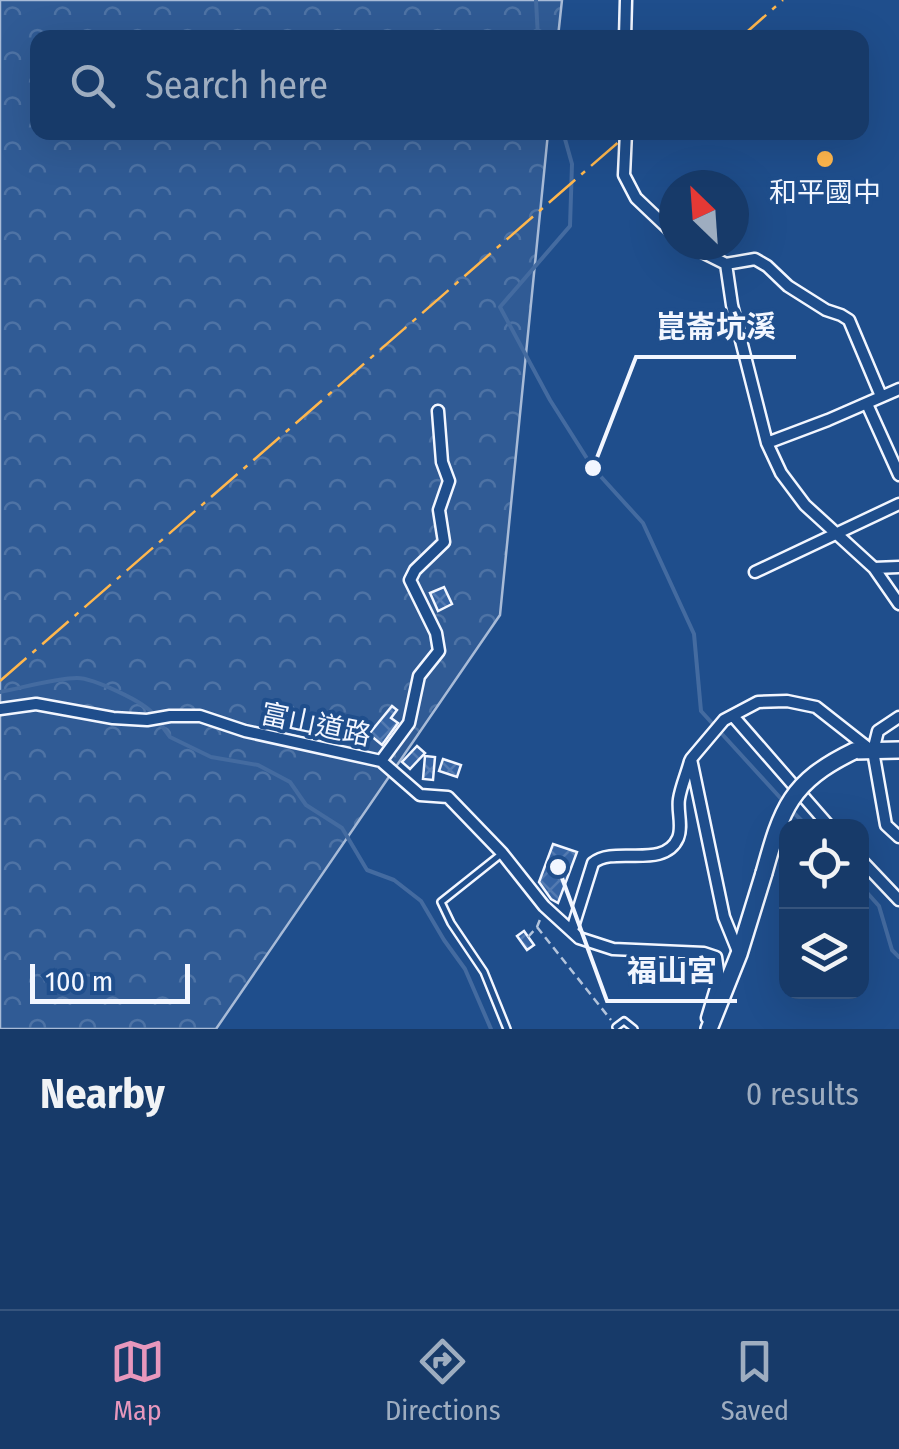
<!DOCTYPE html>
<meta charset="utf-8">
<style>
:root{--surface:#173a69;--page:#20416f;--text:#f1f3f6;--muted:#9eadc0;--line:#36547d;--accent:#e797bd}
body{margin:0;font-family:"Fira Sans Condensed","Noto Sans TC",sans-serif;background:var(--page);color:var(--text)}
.controls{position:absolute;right:30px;bottom:30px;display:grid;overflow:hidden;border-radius:20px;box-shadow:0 10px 40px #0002}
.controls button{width:90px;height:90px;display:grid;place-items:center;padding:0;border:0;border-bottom:2px solid var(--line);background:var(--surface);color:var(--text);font:50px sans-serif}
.compass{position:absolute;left:659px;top:170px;width:90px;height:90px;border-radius:50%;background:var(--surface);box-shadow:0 10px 40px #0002;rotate:335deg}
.scale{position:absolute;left:30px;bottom:25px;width:160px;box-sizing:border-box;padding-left:10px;border:5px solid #f2f6ff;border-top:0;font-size:28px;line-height:35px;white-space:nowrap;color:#f2f6ff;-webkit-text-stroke:8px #1f4e8c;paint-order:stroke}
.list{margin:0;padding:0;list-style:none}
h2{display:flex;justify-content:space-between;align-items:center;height:130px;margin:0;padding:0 40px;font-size:42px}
h2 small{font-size:32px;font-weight:400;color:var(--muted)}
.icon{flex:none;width:55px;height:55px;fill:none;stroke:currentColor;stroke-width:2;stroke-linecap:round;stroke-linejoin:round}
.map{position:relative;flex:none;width:899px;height:1029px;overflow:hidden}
.search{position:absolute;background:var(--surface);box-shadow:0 10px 40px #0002;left:30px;right:30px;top:30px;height:110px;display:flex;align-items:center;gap:25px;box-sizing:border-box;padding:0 35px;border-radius:20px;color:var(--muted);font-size:38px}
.sheet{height:280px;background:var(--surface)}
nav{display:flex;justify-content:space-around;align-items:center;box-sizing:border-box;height:140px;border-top:2px solid var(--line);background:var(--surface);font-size:28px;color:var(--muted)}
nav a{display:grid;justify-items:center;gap:5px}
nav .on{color:var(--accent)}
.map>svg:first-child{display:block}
</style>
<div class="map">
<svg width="899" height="1029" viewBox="0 0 899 1029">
<defs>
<pattern id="forest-crowns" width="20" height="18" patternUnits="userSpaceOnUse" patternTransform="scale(2.5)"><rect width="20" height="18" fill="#305b95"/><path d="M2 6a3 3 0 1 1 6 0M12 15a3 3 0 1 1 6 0" fill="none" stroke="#4e73a5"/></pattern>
<pattern id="building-cross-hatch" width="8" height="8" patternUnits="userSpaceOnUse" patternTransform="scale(2.5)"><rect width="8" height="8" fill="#3563a3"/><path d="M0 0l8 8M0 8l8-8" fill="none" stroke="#537ab1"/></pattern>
</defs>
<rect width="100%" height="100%" fill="#1f4e8c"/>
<path fill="url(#forest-crowns)" stroke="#a8bbd7" stroke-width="2.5" d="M0,0H562L558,37L38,38V132L548,133L500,615L216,1029H0Z"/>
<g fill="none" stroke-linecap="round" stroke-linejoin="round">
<path stroke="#446ba0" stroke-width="4" d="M536,0L538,38
M563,132L572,164L570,226L500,307L550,400L593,468L643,523L694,634L701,711L785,803
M0,692C22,688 56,678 77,678C93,678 145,702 154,715
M159,722L170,737L211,757L258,765L290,782L306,805L342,828L367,870L394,880L421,901L444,940L465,969L491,1029
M791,810L807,826
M862,887L879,906L892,950L899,957"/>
</g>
<path fill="url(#building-cross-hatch)" stroke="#f2f6ff" stroke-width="2.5" d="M444,587L452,604L438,611L430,593Z
M392,706L397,710L391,718L398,723L382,745L369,734Z
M417,746L425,753L410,769L402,762Z
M425,756L435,757L433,780L423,779Z
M443,759L461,765L457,777L439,771Z
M553,844L577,852L558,903L551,899L539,882Z
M524,931L534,945L527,950L517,936Z"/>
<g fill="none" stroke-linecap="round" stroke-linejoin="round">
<defs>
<path id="service" d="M500,855L441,902L451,923L484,972L507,1029
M616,1027L624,1021L634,1029"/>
<path id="minor" d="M625,38L626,0
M626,132L624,175L636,198L674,234
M688,245L726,264
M726,264L732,305L767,443L781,473L805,505L874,568L899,604
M726,264L755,259L767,266L788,286L826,310L841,315L849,320L881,396
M867,404L899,475
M767,443L828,420L899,389
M874,568L899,567
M755,572L899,504
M0,709L36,704L113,718L147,720L170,716H200L245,731L381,761L420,795L448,797L502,853L544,906L579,938L613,949L704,953L716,957L719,978L707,1018
M733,716L829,826
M899,717L878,731L873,751L886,825L899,837
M381,761L409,723L419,676L439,651L436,633L410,580L415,570L444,542L439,510L449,481L442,462L438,411
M862,861L899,900
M572,930L593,863C614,845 664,870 678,838C683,826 677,811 679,799C681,786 687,773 690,761
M739,954L724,917L691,759L724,720L758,702L787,701L816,707L872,751"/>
<path id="primary" d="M854,751L899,750
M709,1029L739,954L764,873"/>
</defs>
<use href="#service" stroke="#f2f6ff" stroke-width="10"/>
<use href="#minor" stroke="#f2f6ff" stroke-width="15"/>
<use href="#primary" stroke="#f2f6ff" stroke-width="20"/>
<path stroke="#b3c4dc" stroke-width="2.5" stroke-dasharray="8 5" stroke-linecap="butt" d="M537,927L611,1020
M528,937L537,927L541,917"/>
<use href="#service" stroke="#1f4e8c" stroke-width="5"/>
<use href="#minor" stroke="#1f4e8c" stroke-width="10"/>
<use href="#primary" stroke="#1f4e8c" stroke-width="15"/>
<defs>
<path id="primary-bridge" d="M764,873C782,808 790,782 854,751"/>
</defs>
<use href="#primary-bridge" stroke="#f2f6ff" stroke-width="20" stroke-linecap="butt"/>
<use href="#primary-bridge" stroke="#1f4e8c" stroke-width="15"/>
<path stroke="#ffb74d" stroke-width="2.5" stroke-dasharray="35 8 5 8" stroke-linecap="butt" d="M740,38L783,0
M0,681L630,132"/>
</g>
<circle fill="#ffb74d" stroke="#1f4e8c" stroke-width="4" cx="825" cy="159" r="10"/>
<g text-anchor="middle" stroke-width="8" stroke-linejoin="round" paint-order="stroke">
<g font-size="28" fill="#f2f6ff" stroke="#1f4e8c">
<text x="825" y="202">和平國中</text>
</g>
<g font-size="28" fill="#f2f6ff" stroke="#1f4e8c">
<text transform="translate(316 724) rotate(12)" y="10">富山道路</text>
</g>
</g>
<path fill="none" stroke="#f2f6ff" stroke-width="4" d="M593 468L636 357H796M558 867L607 1001H737"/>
<g fill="#f2f6ff" stroke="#1f4e8c" stroke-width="4">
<circle cx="593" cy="468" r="10"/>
<circle cx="558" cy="867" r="10"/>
</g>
<g font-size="30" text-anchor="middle" font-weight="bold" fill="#f2f6ff" stroke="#1f4e8c" stroke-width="8" stroke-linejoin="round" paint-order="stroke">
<text x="716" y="337">崑崙坑溪</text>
<text x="672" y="981">福山宮</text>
</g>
</svg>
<div class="controls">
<button><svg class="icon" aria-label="locate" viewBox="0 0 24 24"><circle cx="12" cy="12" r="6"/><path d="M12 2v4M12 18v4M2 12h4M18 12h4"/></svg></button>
<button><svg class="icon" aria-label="layers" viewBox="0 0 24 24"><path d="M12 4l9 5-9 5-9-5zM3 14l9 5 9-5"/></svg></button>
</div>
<svg class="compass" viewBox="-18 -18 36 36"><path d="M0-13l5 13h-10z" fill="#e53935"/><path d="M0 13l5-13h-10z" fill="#9eadc0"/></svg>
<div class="scale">100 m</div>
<div class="search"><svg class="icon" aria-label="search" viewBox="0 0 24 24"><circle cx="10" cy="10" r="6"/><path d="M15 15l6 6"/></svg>Search here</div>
</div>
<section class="sheet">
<h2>Nearby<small>0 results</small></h2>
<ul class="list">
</ul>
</section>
<nav>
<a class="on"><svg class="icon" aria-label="map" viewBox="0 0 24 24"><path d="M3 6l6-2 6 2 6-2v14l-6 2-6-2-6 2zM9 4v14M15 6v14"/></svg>Map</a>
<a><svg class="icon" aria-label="directions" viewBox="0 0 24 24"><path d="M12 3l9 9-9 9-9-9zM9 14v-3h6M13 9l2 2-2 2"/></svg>Directions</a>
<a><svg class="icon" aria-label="saved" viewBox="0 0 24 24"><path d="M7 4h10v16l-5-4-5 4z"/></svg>Saved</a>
</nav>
